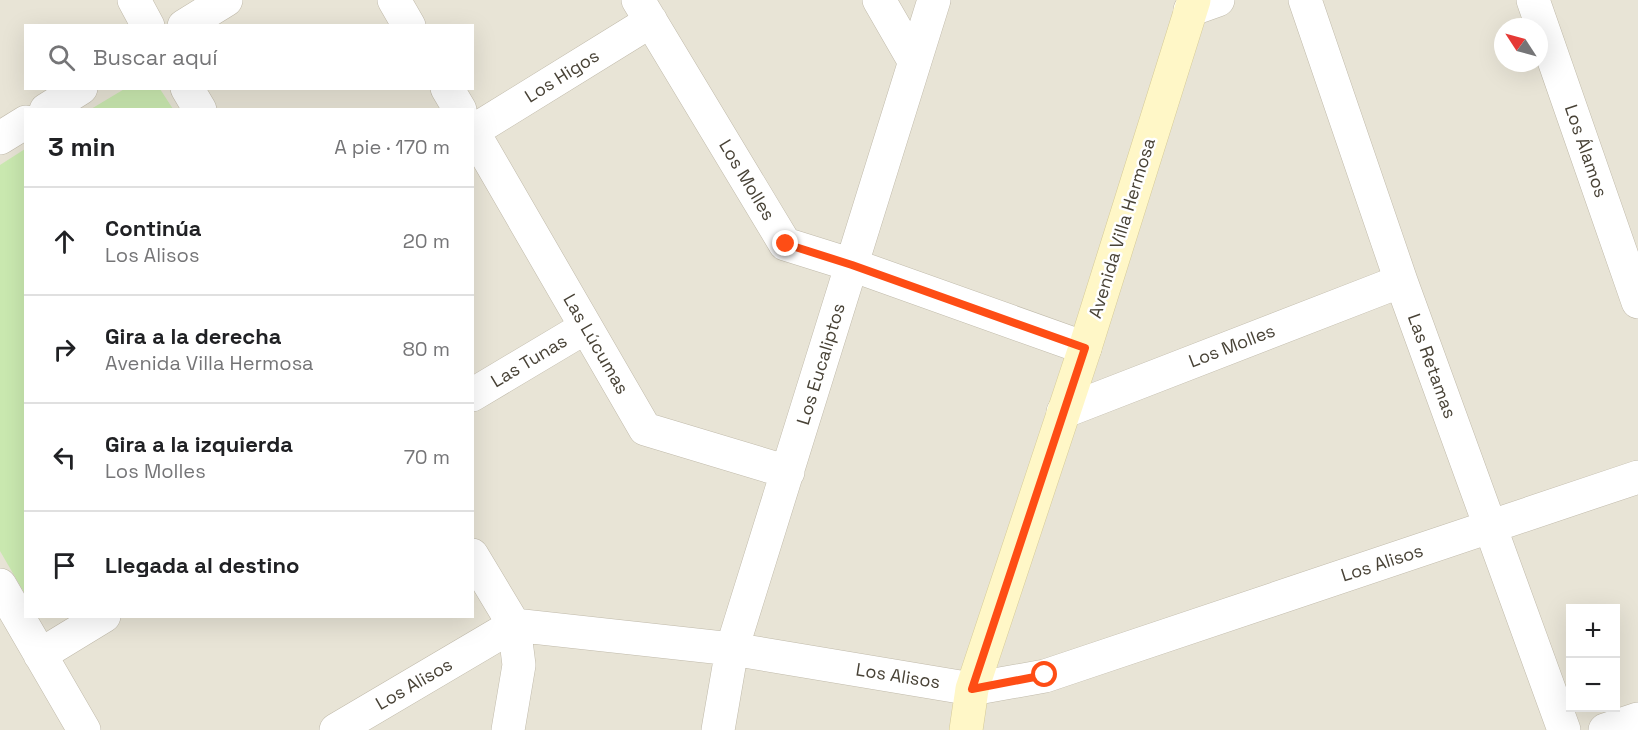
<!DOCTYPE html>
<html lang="es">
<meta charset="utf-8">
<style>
:root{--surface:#fff;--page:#f6f6f6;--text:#202124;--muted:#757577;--line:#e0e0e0}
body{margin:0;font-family:"Space Grotesk",sans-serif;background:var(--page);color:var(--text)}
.controls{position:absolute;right:18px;bottom:18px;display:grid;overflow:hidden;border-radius:0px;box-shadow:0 6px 24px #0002}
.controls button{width:54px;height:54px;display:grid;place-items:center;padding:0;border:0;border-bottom:2px solid var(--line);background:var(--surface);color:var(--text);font:30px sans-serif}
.compass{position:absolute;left:1494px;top:18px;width:54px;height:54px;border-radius:50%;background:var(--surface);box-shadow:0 6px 24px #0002;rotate:306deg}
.stop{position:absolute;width:18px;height:18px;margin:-14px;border:4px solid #fe4d15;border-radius:50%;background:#fff}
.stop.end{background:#fe4d15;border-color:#fff;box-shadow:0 2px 6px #0008}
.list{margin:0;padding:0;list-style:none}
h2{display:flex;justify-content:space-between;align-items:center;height:78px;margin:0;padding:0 24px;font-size:26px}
h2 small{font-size:20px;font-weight:400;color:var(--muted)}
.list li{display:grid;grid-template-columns:39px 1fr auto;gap:18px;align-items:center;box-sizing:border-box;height:108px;padding:0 24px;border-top:2px solid var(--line)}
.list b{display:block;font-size:22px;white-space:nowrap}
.list p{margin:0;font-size:20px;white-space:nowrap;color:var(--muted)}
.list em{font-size:20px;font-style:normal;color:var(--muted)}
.icon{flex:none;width:33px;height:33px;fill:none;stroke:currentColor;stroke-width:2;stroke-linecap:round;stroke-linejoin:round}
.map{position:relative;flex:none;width:1638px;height:730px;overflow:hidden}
.search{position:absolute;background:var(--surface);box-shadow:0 6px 24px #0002;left:24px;top:24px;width:450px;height:66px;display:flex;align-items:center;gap:15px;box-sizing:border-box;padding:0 21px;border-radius:0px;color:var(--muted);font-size:22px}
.panel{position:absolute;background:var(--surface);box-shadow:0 6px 24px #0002;left:24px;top:108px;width:450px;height:510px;border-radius:0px}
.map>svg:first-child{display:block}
</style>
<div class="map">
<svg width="1638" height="730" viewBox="0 0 1638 730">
<rect width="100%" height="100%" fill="#f4f2e8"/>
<path fill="#e8e4d6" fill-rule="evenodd" d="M0,0H1638V730H0ZM26,26H472V88H26ZM1503,27H1539V63H1503ZM26,110H472V616H26ZM1570,608H1616V708H1570Z"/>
<path fill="#cae9b0" d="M126,88L160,89L173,109H91Z
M25,149V594L0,551V165Z"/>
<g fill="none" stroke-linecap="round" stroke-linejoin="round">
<defs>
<path id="street" d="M134,0L148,26
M394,0L409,26
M638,0L785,244L852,265L1085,348
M879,0L913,59
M1305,0L1401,281L1564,730
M1533,0L1638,302
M1190,10L1218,0
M184,26L226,0
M187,88L200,110
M447,88L460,110
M46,110L81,88
M472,130L645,429L788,472
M473,131L651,21
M0,138L26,122
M472,395L586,327
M1063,412L1401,281
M472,555L514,625L519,665L508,730
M0,585L84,730
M40,655L104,616
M336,730L514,625L732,649L972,689L1045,676L1638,477
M718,730L732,649L934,0
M1605,730L1638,719"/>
<path id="secondary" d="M966,730L972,689L1085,348L1194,0"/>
</defs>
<use href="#street" stroke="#c0baaa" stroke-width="34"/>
<use href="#secondary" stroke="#d5ca97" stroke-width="34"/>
<use href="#street" stroke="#fff" stroke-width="33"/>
<use href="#secondary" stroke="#fff7c7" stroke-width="33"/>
</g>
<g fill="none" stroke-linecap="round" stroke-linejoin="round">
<path stroke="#fe4d15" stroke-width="8" d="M786,244L852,265L1085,348L972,689L1045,675"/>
</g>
<g text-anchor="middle" stroke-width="5" stroke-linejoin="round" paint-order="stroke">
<g font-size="18" fill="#484236" stroke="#fff">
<text transform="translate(562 76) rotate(-32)" y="6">Los Higos</text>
<text transform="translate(1586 151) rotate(71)" y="6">Los Álamos</text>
<text transform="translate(747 180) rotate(59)" y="6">Los Molles</text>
<text transform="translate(1122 228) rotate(-73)" y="6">Avenida Villa Hermosa</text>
<text transform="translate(596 344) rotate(60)" y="6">Las Lúcumas</text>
<text transform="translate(1232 346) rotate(-21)" y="6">Los Molles</text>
<text transform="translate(529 361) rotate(-31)" y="6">Las Tunas</text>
<text transform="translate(821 364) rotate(-73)" y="6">Los Eucaliptos</text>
<text transform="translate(1432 366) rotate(70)" y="6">Las Retamas</text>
<text transform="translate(1382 563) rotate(-18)" y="6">Los Alisos</text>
<text transform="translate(898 676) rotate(9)" y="6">Los Alisos</text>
<text transform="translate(414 684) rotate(-30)" y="6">Los Alisos</text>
</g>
</g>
</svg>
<div class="controls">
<button>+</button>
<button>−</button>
</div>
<svg class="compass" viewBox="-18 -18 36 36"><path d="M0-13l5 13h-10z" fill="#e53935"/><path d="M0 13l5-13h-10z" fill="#757577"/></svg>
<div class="stop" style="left:1045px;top:675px"></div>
<div class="stop end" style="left:786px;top:244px"></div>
<div class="search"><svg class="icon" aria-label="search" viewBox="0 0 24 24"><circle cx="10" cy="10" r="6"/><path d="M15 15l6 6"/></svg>Buscar aquí</div>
<section class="panel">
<h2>3 min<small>A pie · 170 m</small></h2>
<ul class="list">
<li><svg class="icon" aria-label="ahead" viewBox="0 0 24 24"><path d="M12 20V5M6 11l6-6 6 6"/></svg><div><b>Continúa</b><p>Los Alisos</p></div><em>20 m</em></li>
<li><svg class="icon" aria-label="right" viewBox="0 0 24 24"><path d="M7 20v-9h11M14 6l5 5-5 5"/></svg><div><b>Gira a la derecha</b><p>Avenida Villa Hermosa</p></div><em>80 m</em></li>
<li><svg class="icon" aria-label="left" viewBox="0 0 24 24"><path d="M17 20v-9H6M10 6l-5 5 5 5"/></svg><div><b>Gira a la izquierda</b><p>Los Molles</p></div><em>70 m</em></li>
<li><svg class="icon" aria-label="arrive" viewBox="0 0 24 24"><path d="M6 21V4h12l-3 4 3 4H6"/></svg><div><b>Llegada al destino</b></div></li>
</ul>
</section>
</div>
